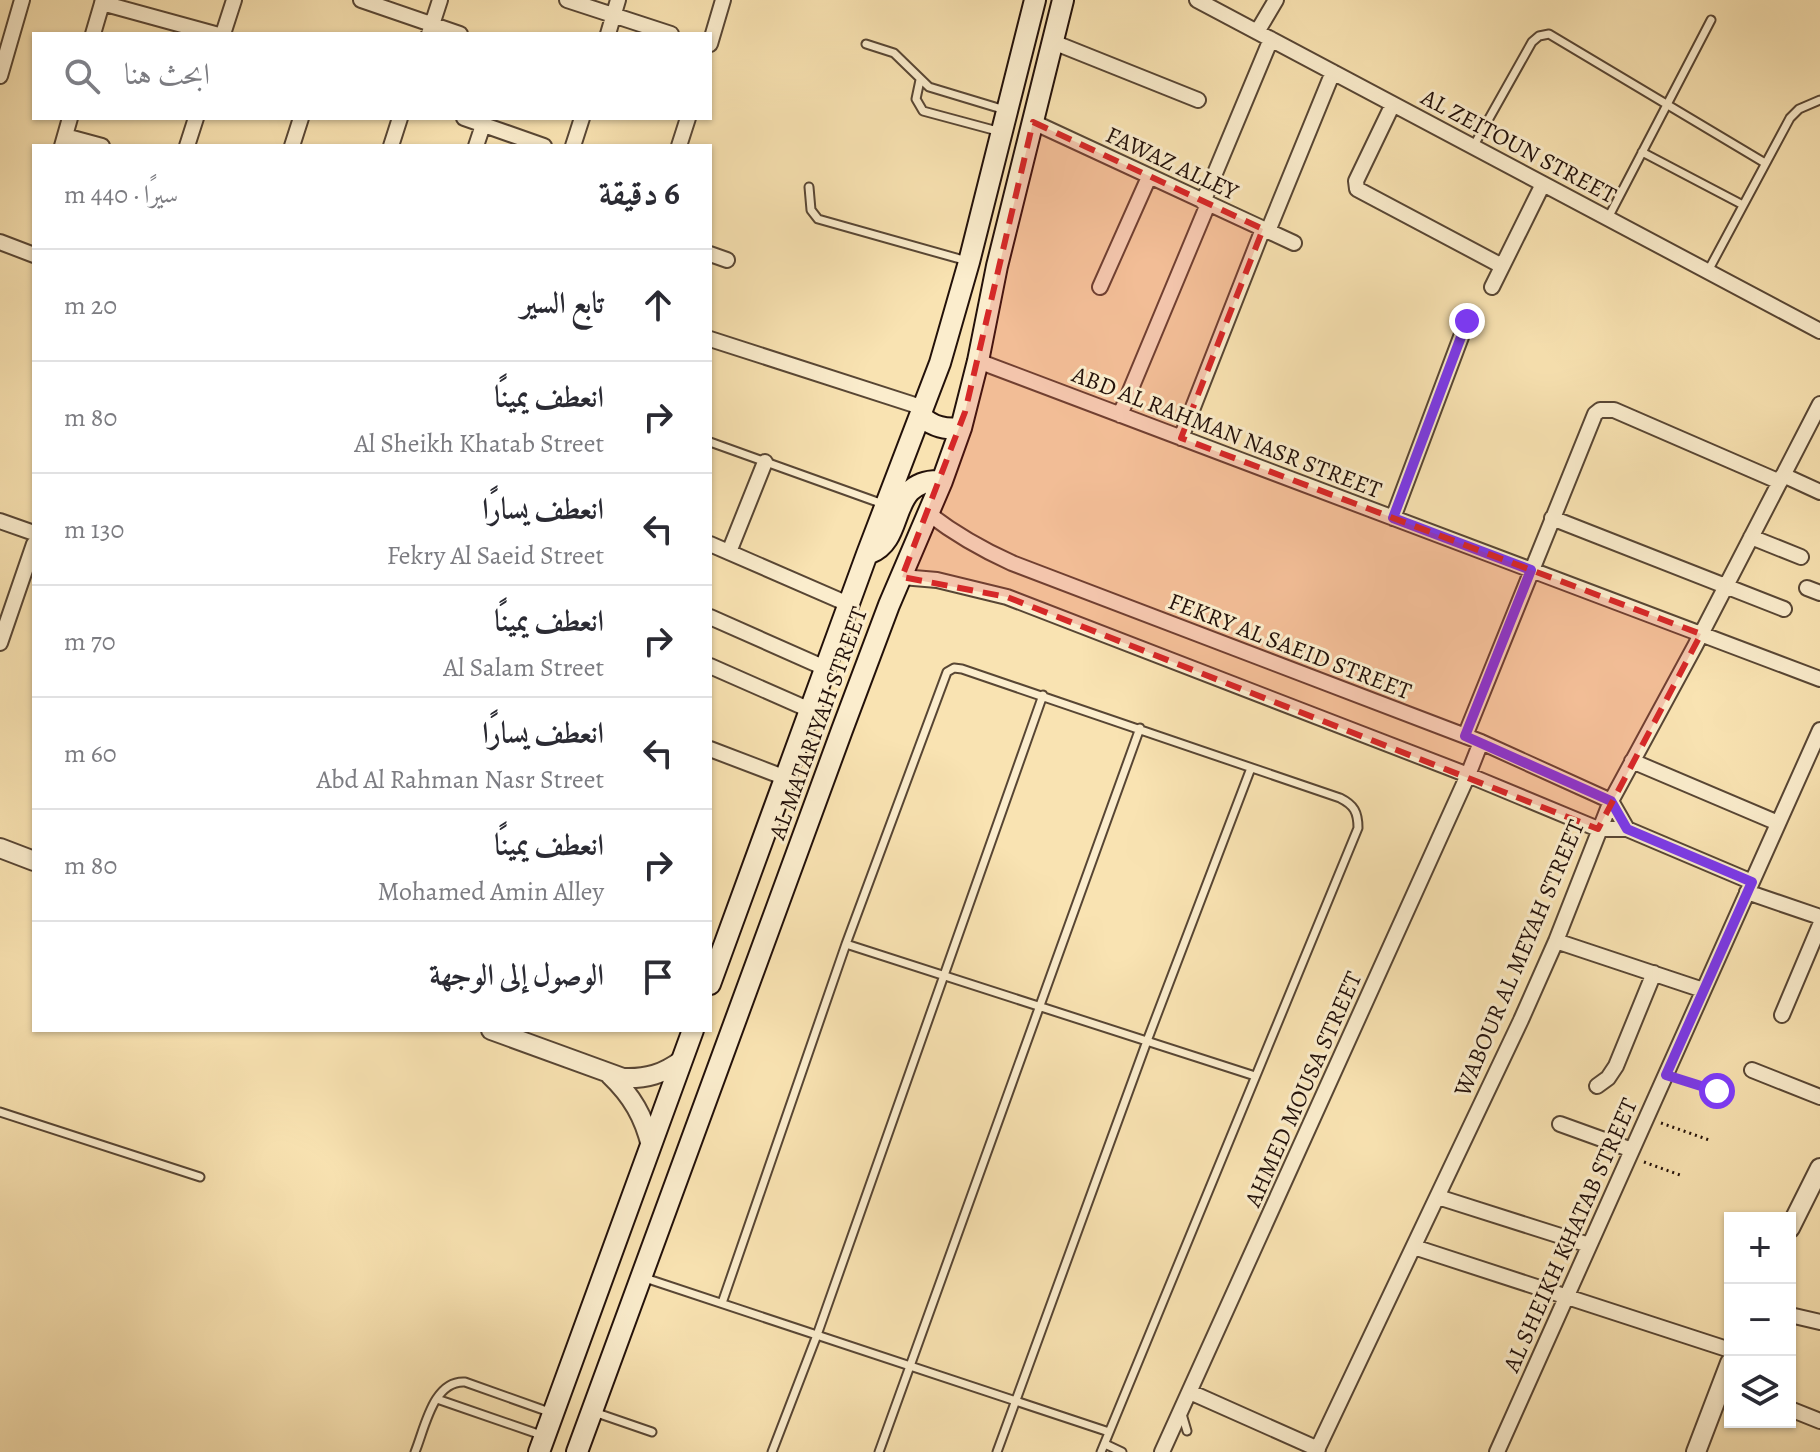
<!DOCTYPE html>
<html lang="ar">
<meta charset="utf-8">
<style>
:root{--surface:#fff;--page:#f2f2f3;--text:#2b2b33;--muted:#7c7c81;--line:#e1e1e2}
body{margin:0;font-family:Alegreya,Amiri,serif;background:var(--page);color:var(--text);direction:rtl}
.controls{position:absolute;right:24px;bottom:24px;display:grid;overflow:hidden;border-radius:0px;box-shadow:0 2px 6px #0004}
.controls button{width:72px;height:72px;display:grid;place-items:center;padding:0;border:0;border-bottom:2px solid var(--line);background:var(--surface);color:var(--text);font:40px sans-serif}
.stop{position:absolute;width:24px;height:24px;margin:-18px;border:6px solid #7c3aed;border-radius:50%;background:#fff}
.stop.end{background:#7c3aed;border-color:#fff;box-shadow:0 2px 8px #0008}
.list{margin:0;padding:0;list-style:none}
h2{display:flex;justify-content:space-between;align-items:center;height:104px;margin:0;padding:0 32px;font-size:34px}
h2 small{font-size:26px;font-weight:400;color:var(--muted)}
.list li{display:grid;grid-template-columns:52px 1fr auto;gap:24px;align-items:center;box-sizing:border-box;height:112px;padding:0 32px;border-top:2px solid var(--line)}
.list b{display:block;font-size:30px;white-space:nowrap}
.list p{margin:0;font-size:26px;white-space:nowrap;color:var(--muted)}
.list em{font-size:26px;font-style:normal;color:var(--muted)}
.icon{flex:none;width:44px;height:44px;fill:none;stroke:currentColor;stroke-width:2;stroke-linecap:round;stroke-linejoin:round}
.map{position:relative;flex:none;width:1820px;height:1452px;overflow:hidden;direction:ltr}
.search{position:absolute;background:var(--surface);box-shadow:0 2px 6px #0004;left:32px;top:32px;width:680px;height:88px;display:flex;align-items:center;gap:20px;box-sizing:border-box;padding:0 28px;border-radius:0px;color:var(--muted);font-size:30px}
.panel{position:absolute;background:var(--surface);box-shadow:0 2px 6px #0004;left:32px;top:144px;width:680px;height:888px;border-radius:0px;direction:rtl}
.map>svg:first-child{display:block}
</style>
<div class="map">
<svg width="1820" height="1452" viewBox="0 0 1820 1452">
<rect width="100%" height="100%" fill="#f9e3b2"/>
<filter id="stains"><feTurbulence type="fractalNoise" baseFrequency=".0025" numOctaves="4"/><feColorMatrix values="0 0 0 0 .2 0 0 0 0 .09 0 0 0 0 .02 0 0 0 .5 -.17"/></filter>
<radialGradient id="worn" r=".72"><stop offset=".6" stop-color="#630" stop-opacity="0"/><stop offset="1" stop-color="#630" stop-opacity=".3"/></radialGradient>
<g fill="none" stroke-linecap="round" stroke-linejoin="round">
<defs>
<path id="service" d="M866,44L894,53L929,87L1005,110
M920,80L916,99L923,111L1001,132
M1473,147L1532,42L1539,36L1549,34L1765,163
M1642,152L1743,205
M809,187L811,210L818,219L967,261
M1608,218L1711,20
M1708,271L1790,118L1799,109L1820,100
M710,442L883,504
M846,944L1255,1076
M0,1112L200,1177
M645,1278L1109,1432
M722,1303L846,944L947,672L954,668L962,669L1340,798C1354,805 1358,812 1358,828L1101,1452
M437,1399L544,1436
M594,1412L652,1432
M1182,1414L1187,1431
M1105,1444L1122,1452
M415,1452C425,1428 433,1380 465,1382L552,1413
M772,1452L817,1335L1043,695
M879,1452L1140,728
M997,1452L1147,1041L1251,768"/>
<path id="minor" d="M361,0L460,34
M567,0L671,34
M1197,0L1820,331
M102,3L215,34
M1257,32L1276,0
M93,34L103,0
M223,34L234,0
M429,34L440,0
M608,34L618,0
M1053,42L1198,100
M710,44L723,0
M0,76L22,0
M1393,104L1356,181L1357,189L1502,266
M464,118L544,146
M1033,122L1294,243
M65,136L102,146
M62,146L70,118
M187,146L196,118
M292,146L301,118
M391,146L400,118
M476,146L483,125
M573,146L582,118
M679,146L688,118
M1203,202L1271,39
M1268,231L1333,72
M0,242L34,255
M710,254L727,260
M1100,287L1149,177
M1492,287L1543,184
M710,339L924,408
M978,361L1820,679
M1120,415L1208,204
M1181,438L1263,229
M1783,475L1820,492
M929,514C955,534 981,549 1012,563L1481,742L1611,801L1627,829
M1393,518L1467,321
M1552,518L1784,609
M0,521L34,533
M1751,537L1801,557
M710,544L848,604
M729,552L765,462
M902,577L937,580L1007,597L1468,775L1598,829H1627L1752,882
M1807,588L1820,593
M710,617L825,668
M0,643L34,544
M710,666L810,710
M1465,736L1595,414L1600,410H1614L1780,482
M710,749L786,778
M1632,761L1778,823
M1747,892L1820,917
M1556,941L1703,990
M1782,1015L1820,925
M1752,1070L1820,1097
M1597,1086L1608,1078L1616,1066L1654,973
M1560,1124L1632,1150
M1438,1197L1589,1245
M1414,1247L1730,1350
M1790,1315L1820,1322
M1190,1392L1318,1449
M1790,1409L1820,1421
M1162,1452L1468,775L1481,742
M1316,1452L1521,1020L1556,941L1611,801L1695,646L1820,404
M1497,1452L1820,730"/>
<path id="tertiary" d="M0,848L34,861
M491,1030L623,1078C647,1079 663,1074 682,1060
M610,1075C632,1096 644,1117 651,1146
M1790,1228L1820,1168
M1696,1452L1730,1363"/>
<path id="secondary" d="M921,416C933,427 945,430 961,428
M870,553C907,539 886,478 942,481
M710,984L867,554L940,363L969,262L1035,0
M539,1452L693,1030
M577,1452L842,730L889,605L942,481L961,428L978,361L997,266L1063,0"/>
</defs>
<use href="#service" stroke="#584634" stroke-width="11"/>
<use href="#minor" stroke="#584634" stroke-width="18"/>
<use href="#tertiary" stroke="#584634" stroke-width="22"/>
<use href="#secondary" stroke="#23110a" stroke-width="24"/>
<path stroke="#23110a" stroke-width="3" stroke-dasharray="2 4" stroke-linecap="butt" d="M1681,1079L1717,1091
M1661,1123L1709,1140
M1644,1162L1680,1175"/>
<use href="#service" stroke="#fbedcd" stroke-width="7"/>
<use href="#minor" stroke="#fbedcd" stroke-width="14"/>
<use href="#tertiary" stroke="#fbedcd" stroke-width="18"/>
<use href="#secondary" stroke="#fbedcd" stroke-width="20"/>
</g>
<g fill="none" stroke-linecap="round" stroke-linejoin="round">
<path stroke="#7c3aed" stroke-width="10" d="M1467,321L1393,518L1531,570L1465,736L1611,801L1627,829L1752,882L1666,1075L1717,1091"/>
</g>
<path fill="#d62828" fill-opacity="0.2" stroke="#d62828" stroke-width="6" stroke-dasharray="16 10" stroke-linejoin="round" d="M1033,122L1263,229L1181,438L1701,634L1598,829L1007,597L902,577L965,412Z"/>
<g text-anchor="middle" stroke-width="6" stroke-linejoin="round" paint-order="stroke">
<g font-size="24" fill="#23110a" stroke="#fbedcd">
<text transform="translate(1519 146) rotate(28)" y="8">AL ZEITOUN STREET</text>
<text transform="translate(1172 163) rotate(25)" y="8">FAWAZ ALLEY</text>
<text transform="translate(1227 432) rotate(21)" y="8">ABD AL RAHMAN NASR STREET</text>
<text transform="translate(1290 646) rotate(21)" y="8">FEKRY AL SAEID STREET</text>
<text transform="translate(818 723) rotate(-70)" y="8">AL MATARIYAH STREET</text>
<text transform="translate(1519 958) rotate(-67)" y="8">WABOUR AL MEYAH STREET</text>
<text transform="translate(1303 1089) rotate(-66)" y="8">AHMED MOUSA STREET</text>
<text transform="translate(1570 1235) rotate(-66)" y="8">AL SHEIKH KHATAB STREET</text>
</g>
</g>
<rect width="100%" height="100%" filter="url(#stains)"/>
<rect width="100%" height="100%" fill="url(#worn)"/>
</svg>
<div class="controls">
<button>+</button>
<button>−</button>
<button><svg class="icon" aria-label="layers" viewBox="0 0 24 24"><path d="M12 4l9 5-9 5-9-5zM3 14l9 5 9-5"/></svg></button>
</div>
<div class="stop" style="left:1717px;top:1091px"></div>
<div class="stop end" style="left:1467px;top:321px"></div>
<div class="search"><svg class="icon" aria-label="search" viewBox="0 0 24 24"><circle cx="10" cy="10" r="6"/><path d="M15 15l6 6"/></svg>ابحث هنا</div>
<section class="panel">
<h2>6 دقيقة<small>سيرًا · 440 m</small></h2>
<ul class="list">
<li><svg class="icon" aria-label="ahead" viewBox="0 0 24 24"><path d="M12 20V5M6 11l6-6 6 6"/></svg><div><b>تابع السير</b></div><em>20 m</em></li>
<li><svg class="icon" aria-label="right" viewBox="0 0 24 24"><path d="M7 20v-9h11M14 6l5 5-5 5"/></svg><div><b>انعطف يمينًا</b><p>Al Sheikh Khatab Street</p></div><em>80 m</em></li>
<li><svg class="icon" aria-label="left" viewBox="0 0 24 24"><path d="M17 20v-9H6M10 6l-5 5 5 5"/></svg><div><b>انعطف يسارًا</b><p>Fekry Al Saeid Street</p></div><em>130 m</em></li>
<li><svg class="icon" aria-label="right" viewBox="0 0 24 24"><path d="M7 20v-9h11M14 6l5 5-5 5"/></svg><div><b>انعطف يمينًا</b><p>Al Salam Street</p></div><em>70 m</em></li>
<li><svg class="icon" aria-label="left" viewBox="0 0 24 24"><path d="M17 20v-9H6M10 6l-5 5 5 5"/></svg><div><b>انعطف يسارًا</b><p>Abd Al Rahman Nasr Street</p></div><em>60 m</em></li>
<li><svg class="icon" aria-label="right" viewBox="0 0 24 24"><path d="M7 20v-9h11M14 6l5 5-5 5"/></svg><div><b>انعطف يمينًا</b><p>Mohamed Amin Alley</p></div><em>80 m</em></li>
<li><svg class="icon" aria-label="arrive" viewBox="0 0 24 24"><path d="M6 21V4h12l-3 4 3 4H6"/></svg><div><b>الوصول إلى الوجهة</b></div></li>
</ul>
</section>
</div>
